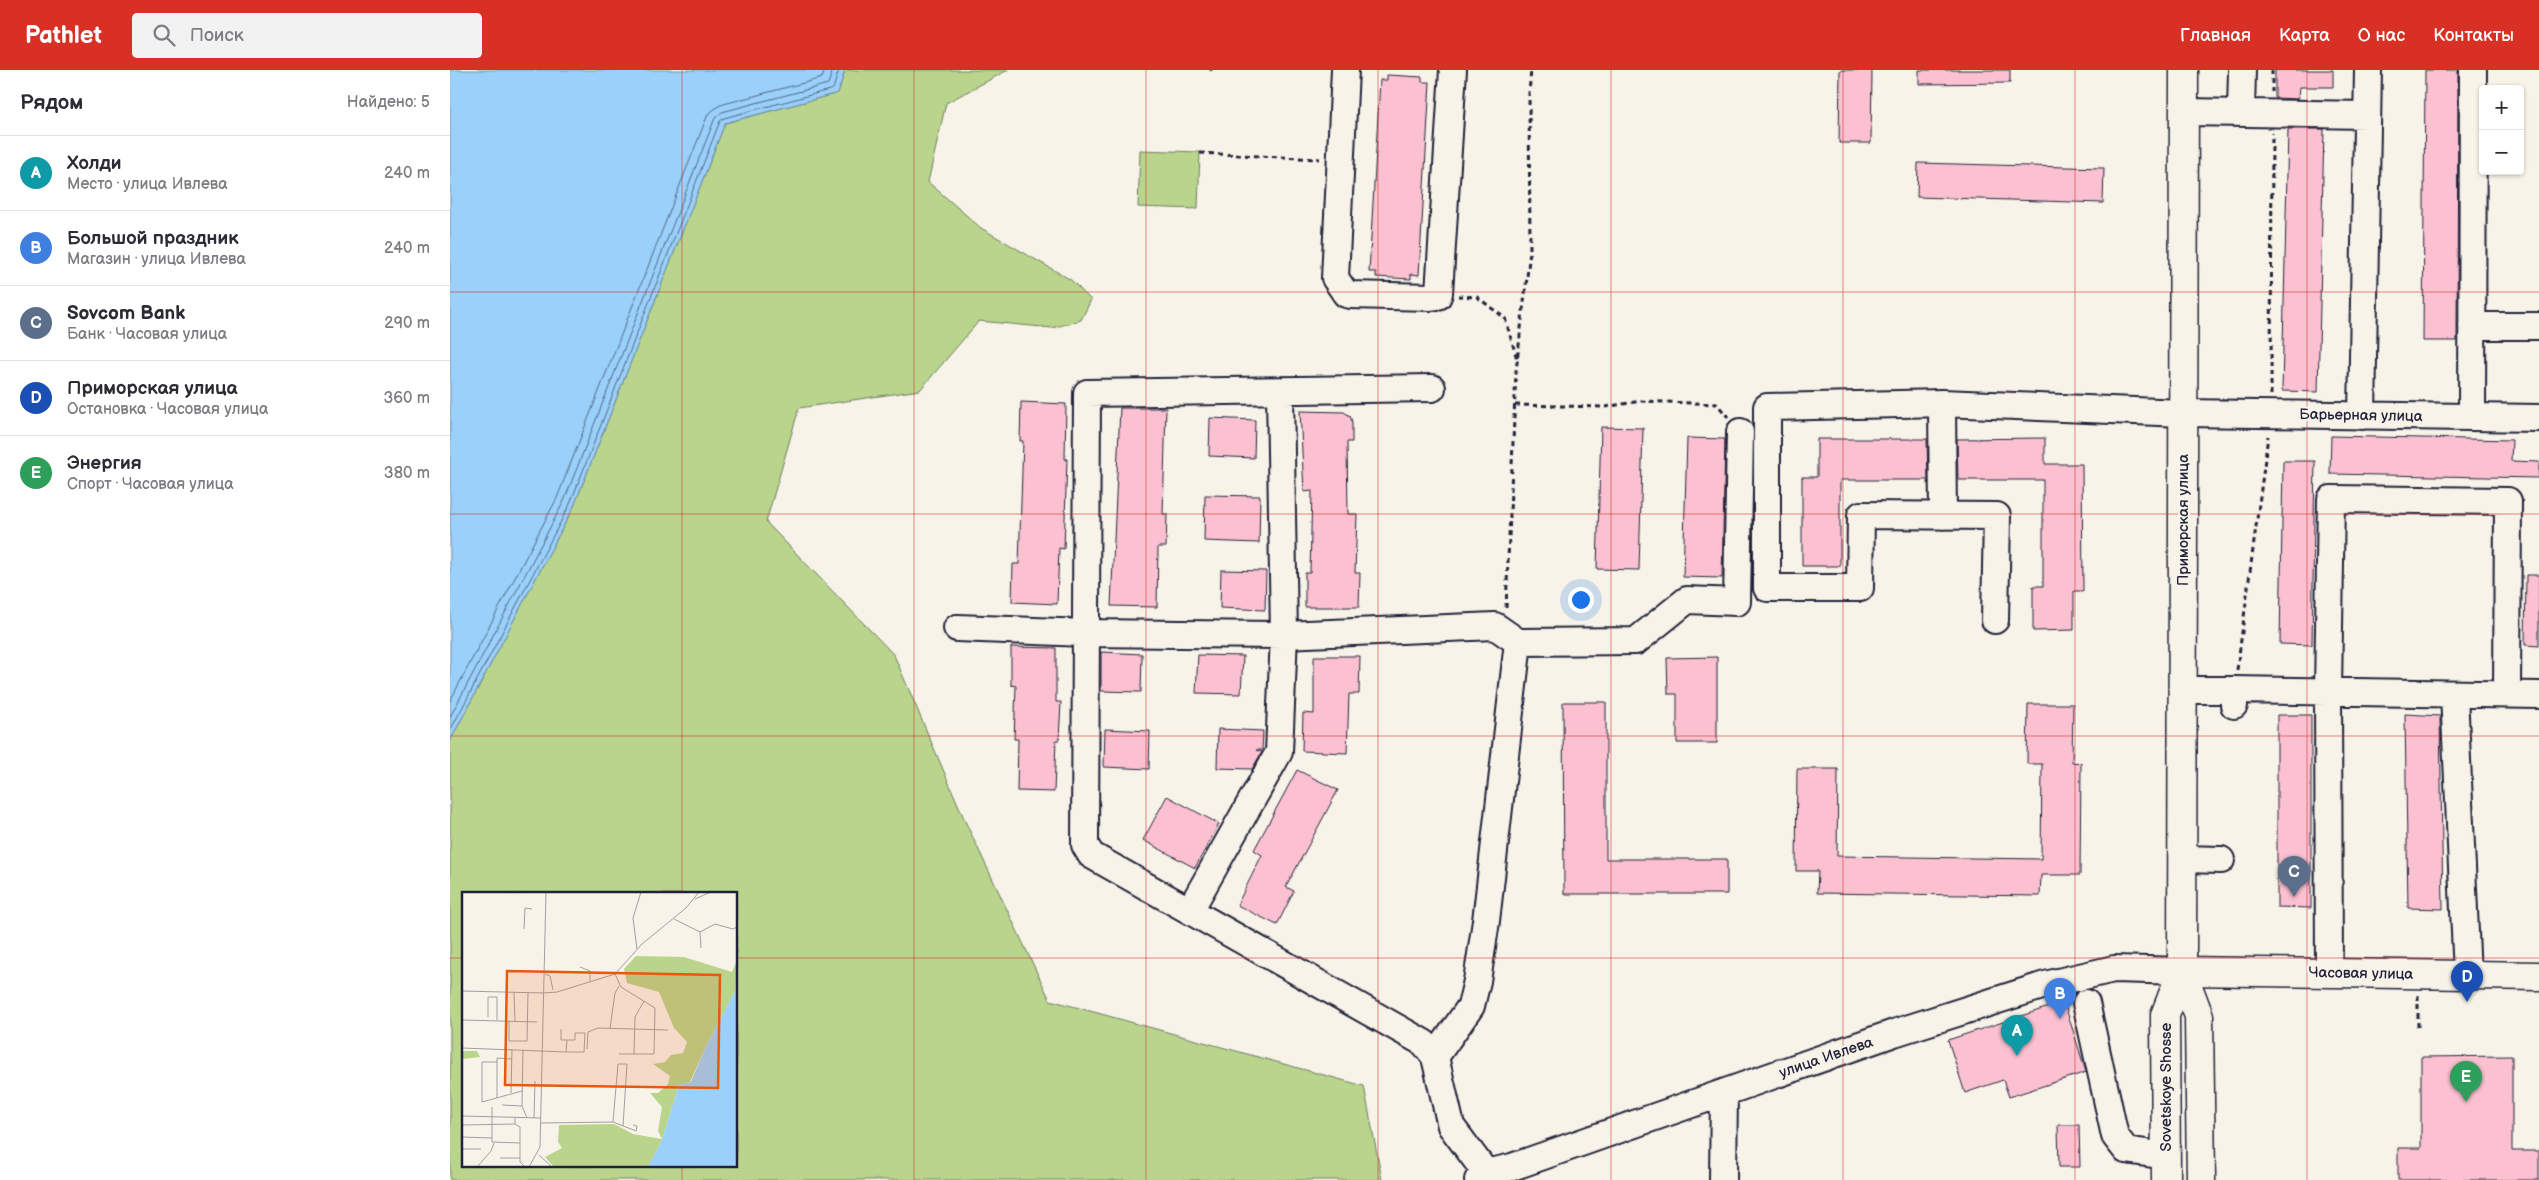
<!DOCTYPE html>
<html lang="ru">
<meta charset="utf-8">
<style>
:root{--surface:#fff;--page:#f2f2f3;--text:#2b2b33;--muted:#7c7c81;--line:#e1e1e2;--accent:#d93025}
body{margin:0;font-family:"Balsamiq Sans",sans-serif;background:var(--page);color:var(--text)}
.controls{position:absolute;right:15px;top:15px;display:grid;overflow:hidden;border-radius:5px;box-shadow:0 1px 4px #0004}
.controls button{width:45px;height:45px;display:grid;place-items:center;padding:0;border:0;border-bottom:1px solid var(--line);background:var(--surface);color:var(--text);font:25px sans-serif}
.you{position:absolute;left:1130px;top:529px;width:18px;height:18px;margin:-12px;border:4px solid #fff;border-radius:50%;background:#1a73e8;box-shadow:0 0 0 8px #1a73e833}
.badge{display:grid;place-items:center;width:32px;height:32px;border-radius:50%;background:var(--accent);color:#fff;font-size:16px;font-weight:700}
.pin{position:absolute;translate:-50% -41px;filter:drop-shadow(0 1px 2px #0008)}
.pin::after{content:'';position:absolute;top:26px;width:18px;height:15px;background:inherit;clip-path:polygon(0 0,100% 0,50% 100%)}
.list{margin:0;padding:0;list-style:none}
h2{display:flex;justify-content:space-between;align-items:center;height:65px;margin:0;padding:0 20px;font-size:21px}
h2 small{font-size:16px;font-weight:400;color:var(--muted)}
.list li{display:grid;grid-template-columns:32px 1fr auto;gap:15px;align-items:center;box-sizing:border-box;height:75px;padding:0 20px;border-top:1px solid var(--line)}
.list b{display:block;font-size:19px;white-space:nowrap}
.list p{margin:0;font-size:16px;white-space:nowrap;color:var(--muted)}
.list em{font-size:16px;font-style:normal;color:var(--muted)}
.icon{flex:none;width:28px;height:28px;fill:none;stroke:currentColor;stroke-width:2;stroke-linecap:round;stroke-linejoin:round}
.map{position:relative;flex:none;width:2089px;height:1110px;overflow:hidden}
header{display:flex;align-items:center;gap:30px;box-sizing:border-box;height:70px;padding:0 25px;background:var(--accent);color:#fff}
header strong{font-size:24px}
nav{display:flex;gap:28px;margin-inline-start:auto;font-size:18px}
.search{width:350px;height:45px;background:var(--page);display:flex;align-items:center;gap:12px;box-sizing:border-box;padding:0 18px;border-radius:5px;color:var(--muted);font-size:19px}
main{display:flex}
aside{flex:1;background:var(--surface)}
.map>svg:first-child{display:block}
</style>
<header>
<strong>Pathlet</strong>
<div class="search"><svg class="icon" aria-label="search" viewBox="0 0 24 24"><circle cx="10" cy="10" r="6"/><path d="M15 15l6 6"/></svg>Поиск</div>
<nav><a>Главная</a><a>Карта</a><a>О нас</a><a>Контакты</a></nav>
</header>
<main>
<aside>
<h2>Рядом<small>Найдено: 5</small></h2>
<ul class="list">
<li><span class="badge" style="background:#0f9aa8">A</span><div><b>Холди</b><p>Место · улица Ивлева</p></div><em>240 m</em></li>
<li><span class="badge" style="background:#3f7fe0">B</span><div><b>Большой праздник</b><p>Магазин · улица Ивлева</p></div><em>240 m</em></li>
<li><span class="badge" style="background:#5c6f8a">C</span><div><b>Sovcom Bank</b><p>Банк · Часовая улица</p></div><em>290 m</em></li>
<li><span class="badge" style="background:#1a4fb4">D</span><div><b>Приморская улица</b><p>Остановка · Часовая улица</p></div><em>360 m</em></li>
<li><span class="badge" style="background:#2e9e5b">E</span><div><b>Энергия</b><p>Спорт · Часовая улица</p></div><em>380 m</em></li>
</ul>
</aside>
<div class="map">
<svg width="2089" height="1110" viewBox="0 0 2089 1110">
<rect width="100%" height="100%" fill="#f7f3e8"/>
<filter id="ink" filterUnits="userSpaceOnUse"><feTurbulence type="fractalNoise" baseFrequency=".02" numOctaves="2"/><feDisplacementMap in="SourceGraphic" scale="10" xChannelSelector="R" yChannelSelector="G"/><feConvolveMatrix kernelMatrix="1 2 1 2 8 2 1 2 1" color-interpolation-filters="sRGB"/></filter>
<g filter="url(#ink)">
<path fill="#b9d48b" stroke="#6e7b63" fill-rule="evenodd" d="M395,0H558L496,33L478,112L531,158L621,210L641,230L631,250L602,258L529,251L470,320L349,338L316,452L444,585L516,753L600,930L914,1016L932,1110H0V671L124,436L275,53L388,23ZM14,824H286V1096H14Z
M690,80L750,82L748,139L688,137Z"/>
<path fill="#9ad0f9" stroke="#6a8aad" d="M0,0H395L388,23L275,53L124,436L0,671Z"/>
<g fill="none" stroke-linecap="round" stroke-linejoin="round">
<path stroke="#526887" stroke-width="1" d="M0,631L107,428L258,44L270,35L372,8L375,0
M0,647L114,431L265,48L272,42L378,14L383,0
M0,661L120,434L270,51L274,48L383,19L389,0"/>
</g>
<path fill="#fbc1d1" stroke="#22223b" d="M1390,0H1422L1421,73H1389Z
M1469,0H1560V13L1469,14Z
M1825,0H1883V17H1849L1848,29L1825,28Z
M1975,0H2008L2007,271H1973Z
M937,5L972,7V12H980L969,205L961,204V209L926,207V202H919L930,10H937Z
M1838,59H1874L1868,322L1832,321Z
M1468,93L1654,98L1653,133L1467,127Z
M571,332L616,334L615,389H617L614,479L609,478L607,534L562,532L563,494H569L573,371H570Z
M670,338H716L713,444H717L716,477H708L707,537L661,536Z
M850,341L894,342L900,346L902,352V372H897L898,444H907L905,503H910L909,537H855V503H860L862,421L854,422Z
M760,348L805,350L804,388L759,386Z
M1151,357L1193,358L1189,500L1147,499Z
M1881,366L2062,370L2061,391L2089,392V408L1880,404Z
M1237,368L1275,369L1272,508L1233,507Z
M1595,368V394H1632L1633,521H1624V560L1583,561V516H1593V410H1508L1507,369Z
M1367,369H1477L1478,410H1390V496H1352V407H1367Z
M1833,391H1865L1862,575L1830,574Z
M755,425L810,426L809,473L754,471Z
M771,500L816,501L815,540L770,538Z
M2076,505H2089V576L2075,575Z
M561,577L606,578V632H611L609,670H606L604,722L567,721L568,669H564L566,616L561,615Z
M651,582L692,584L691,622L651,621Z
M748,585L793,586L791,624L746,623Z
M864,586H910L909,624H899L897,683L852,681L853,643L864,644Z
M1267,587V673H1227V624H1218L1217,588Z
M1113,632H1156V789H1277V824H1114Z
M1578,634H1623L1622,692L1631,693L1630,805H1591L1590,826L1367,823L1368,801H1346L1347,699H1388L1387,786L1591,789L1592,694H1577Z
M1955,644L1990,646L1993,839L1958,838Z
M1827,645H1861V838L1827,837Z
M655,659L700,661L699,699L654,697Z
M768,659L813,661L812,680H806L812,682L802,699L767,698Z
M847,700L888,720L836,817L844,821L827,855L787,835L812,785L804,780Z
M717,726L769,754L745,798L693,770Z
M1614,932L1636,1002L1559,1027L1553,1010L1515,1023L1498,970Z
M2062,986V1081H2089V1110H1948V1078H1971V987Z
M1608,1055H1629L1630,1097H1609Z"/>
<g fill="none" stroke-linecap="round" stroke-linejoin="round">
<defs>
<path id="minor" d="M895,0L885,208L896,224L900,225L981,227L988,226L989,223L1003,0
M1734,42L1916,45
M1791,43L1792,0
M2022,256H2089
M982,318L637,323L635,775L641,785L974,973L985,987L1001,1056L1036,1103
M1492,333L1317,337V518H1410L1411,445L1547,446L1545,550
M1912,346L1918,0
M2022,347L2023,0
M1493,446L1492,333L1733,343L2089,348
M507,558L635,563L834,565L1045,556L1068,572L1186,571L1237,530L1287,532L1290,362
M1733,620H1784V635
M1784,620L2089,625
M2004,624L2017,905
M1733,789L1771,790
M740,840L829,682L834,565L830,322
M1879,903L1878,622L1881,429L2058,431L2057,624
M1636,933L1665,1066L1676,1080L1716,1086
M985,987L1021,936L1027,911L1036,851L1068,572
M1028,1110L1036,1103L1062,1097L1444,963L1595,915L1664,899L1732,901
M1273,1110L1274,1023"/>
<path id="major" d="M1732,901L2089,906"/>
<path id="highway" d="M1732,901L1749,946L1751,1110
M1716,1110L1715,945L1732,901L1734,0"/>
</defs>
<use href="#minor" stroke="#22223b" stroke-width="30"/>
<use href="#major" stroke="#22223b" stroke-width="31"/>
<use href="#highway" stroke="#22223b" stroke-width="31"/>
<path stroke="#22223b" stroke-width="3" stroke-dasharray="5 4" stroke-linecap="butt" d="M1822,0V22
M761,1V0
M750,83L870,89
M1008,226L1027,227L1055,248L1067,289
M1821,325L1822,63
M1065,335L1155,337L1191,331L1267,334L1278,347
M1056,538L1066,301L1080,181L1079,23L1081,0
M1787,600L1818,366
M1968,925V960"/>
<use href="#minor" stroke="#f7f3e8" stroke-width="26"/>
<use href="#major" stroke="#f7f3e8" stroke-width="28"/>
<use href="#highway" stroke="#f7f3e8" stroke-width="28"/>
</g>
</g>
<path fill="none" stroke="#d62828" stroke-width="1" stroke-opacity="0.55" d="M232,0V824M464,0V1110M696,0V1110M928,0V1110M1161,0V1110M1393,0V1110M1625,0V1110M1857,0V1110M0,222H2089M0,444H2089M0,666H2089M0,888H14M286,888H2089M232,1096V1110"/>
<g text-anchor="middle" stroke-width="4.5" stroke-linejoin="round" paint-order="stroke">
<g font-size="15" fill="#22223b" stroke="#f7f3e8">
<text transform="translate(1911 345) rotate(1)" y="5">Барьерная улица</text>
<text transform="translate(1733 450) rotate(-90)" y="5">Приморская улица</text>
<text transform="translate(1911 903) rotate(1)" y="5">Часовая улица</text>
<text transform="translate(1376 987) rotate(-19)" y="5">улица Ивлева</text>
<text transform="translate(1716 1017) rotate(-90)" y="5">Sovetskoye Shosse</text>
</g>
</g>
<g transform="translate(12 822)">
<rect width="275" height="275" fill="#f7f3e8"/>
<path d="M174,64L222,65L270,80L275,68V96L245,152L228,190L217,193L200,248L186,275H92L83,265L100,256L96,250L97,233L152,232L171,242L200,247L196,239L200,215L188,201H196L206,192L208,184L191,172L203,170L209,163L221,161L225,150L212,136L197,100L165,91L162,77ZM0,159H15L18,165L0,167Z" fill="#b9d48b"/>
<path d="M275,96V275H186L200,248L217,193L229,190L245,152Z" fill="#9ad0f9"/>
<path fill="none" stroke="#a29fa3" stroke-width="1" d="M233,7L249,0M212,27L238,40L253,32L271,37L275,35M62,37L63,16L70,17M238,40L239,56M175,57L171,26L179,0M118,75L128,79V89M83,82L88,84L91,98M153,82L159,95L193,116L192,162H157M0,99L81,101M52,100L53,129M81,101L95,100L153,82L180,52L224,16L237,0M26,125V105H35V128M0,128L75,130M47,129V149H65L66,101M148,136L153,101L157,94M99,137V148H113V141H123L122,160H104M0,156L104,160L105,148M125,157L126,140L136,136L206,138M61,158L60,214L65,226M172,162L173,125L182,109M35,170H20V210L60,199M49,201L50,157M35,206V166L50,167M40,213L60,214M30,215V250L58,251M0,224L79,226M53,226V232L58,235V270L63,275M72,226L73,189M151,230L156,172H165L161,234M78,231L151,230L174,239L175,234L171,233M0,233L53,232M0,245L30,246M0,257H19M77,263L90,275M38,266H58M15,275L29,259L32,251M67,275L78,255L84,0"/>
<path fill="#e8590c" fill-opacity="0.15" stroke="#e8590c" stroke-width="2.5" d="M45,79L258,83L256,196L43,193Z"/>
<rect width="275" height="275" fill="none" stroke="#22223b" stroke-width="2.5"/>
</g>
</svg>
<div class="controls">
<button>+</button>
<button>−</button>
</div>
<div class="you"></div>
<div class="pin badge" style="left:1567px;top:986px;background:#0f9aa8">A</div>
<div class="pin badge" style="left:1610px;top:949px;background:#3f7fe0">B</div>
<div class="pin badge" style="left:1844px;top:827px;background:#5c6f8a">C</div>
<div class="pin badge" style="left:2017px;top:932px;background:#1a4fb4">D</div>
<div class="pin badge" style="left:2016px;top:1032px;background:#2e9e5b">E</div>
</div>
</main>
